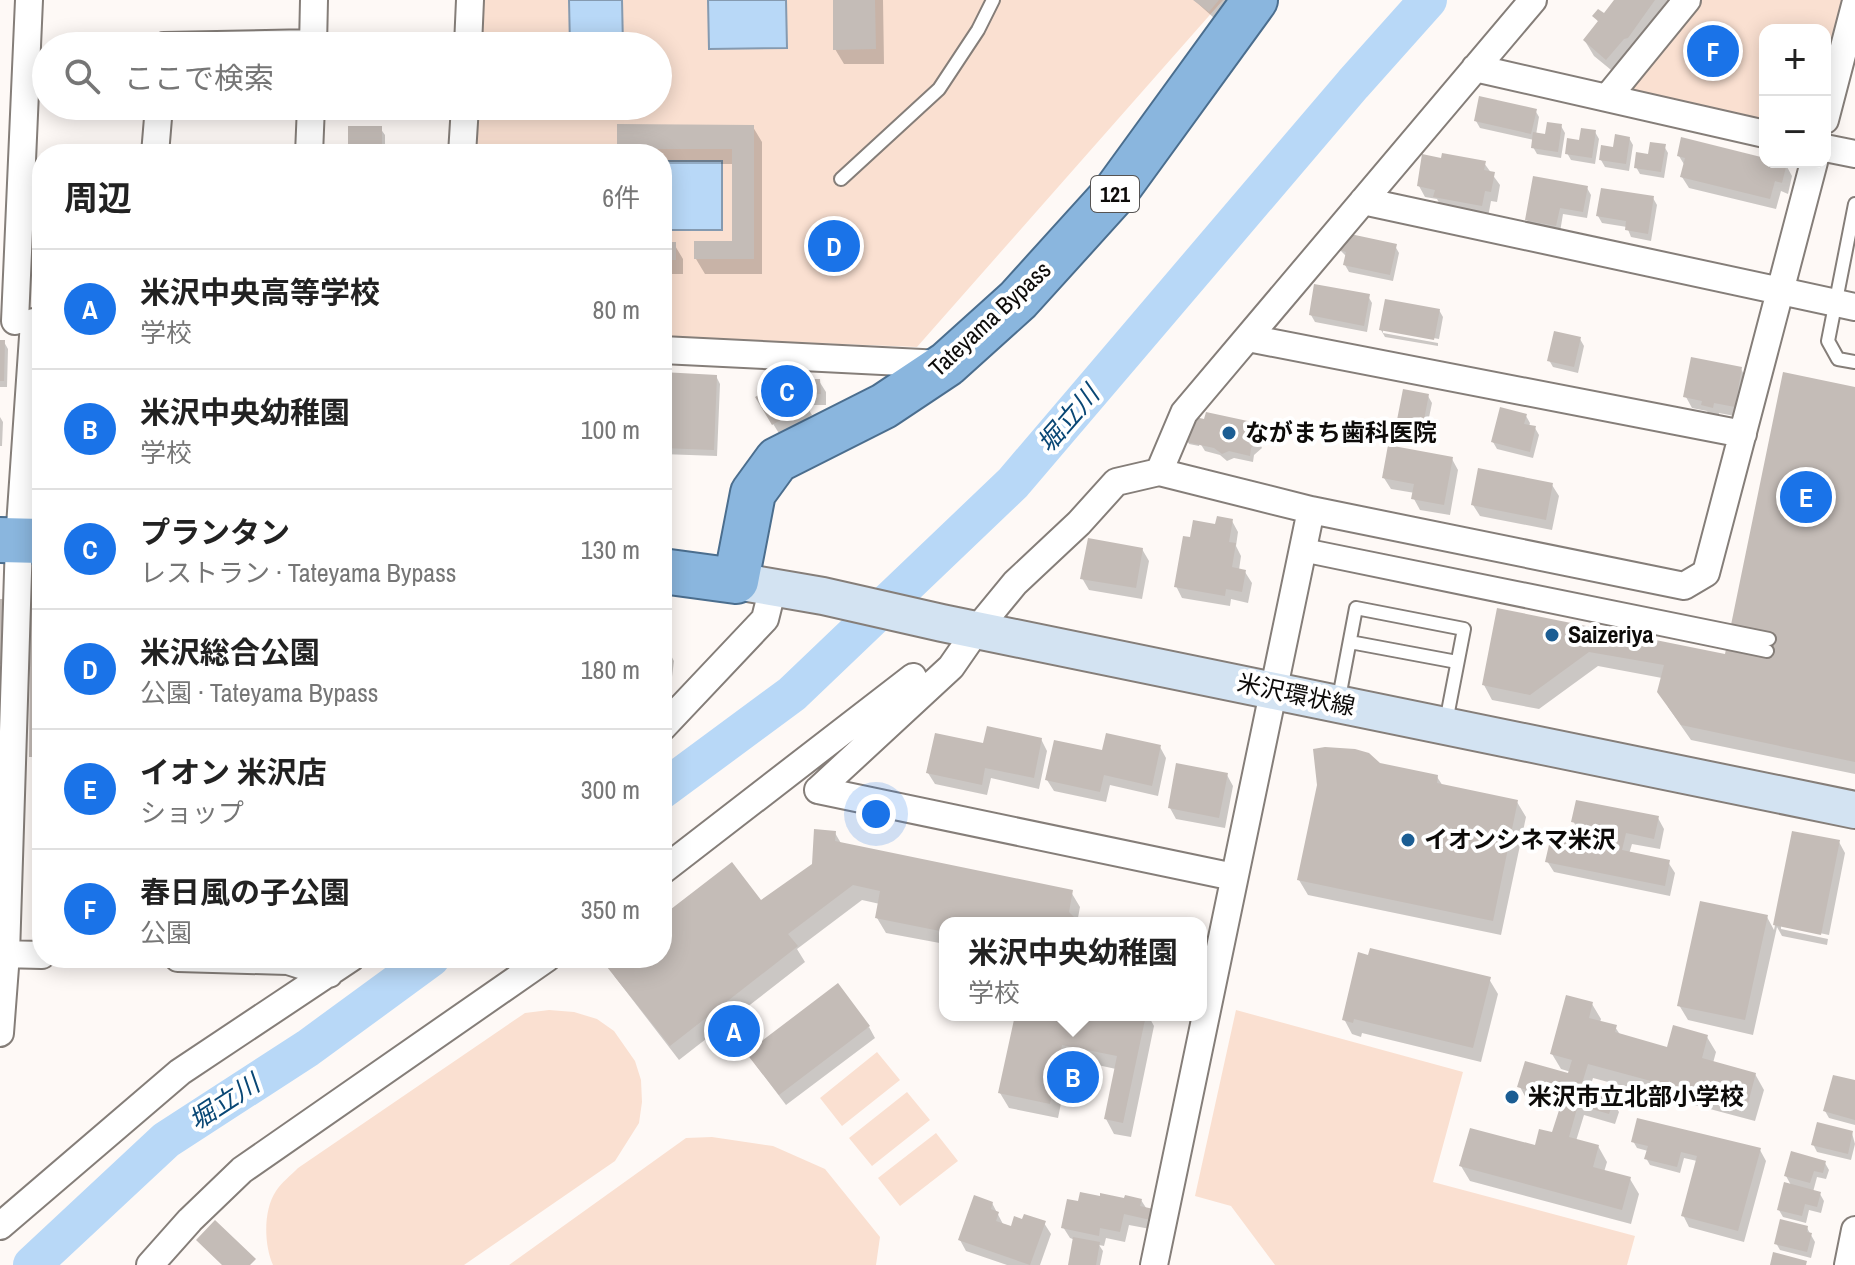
<!DOCTYPE html>
<html lang="ja">
<meta charset="utf-8">
<style>
:root{--surface:#fff;--page:#f6f6f6;--text:#222;--muted:#767676;--line:#e0e0e0;--accent:#1a73e8}
body{margin:0;font-family:"Archivo Narrow","Noto Sans JP",sans-serif;background:var(--page);color:var(--text)}
.controls{position:absolute;right:24px;top:24px;display:grid;overflow:hidden;border-radius:16px;box-shadow:0 4px 20px #0003}
.controls button{width:72px;height:72px;display:grid;place-items:center;padding:0;border:0;border-bottom:2px solid var(--line);background:var(--surface);color:var(--text);font:40px sans-serif}
.you{position:absolute;left:876px;top:814px;width:28px;height:28px;margin:-20px;border:6px solid #fff;border-radius:50%;background:#1a73e8;box-shadow:0 0 0 12px #1a73e833}
.badge{display:grid;place-items:center;width:52px;height:52px;border-radius:50%;background:var(--accent);color:#fff;font-size:26px;font-weight:700}
.pin{position:absolute;translate:-50% -50%;border:4px solid #fff;box-shadow:0 2px 8px #0006}
.popup{position:absolute;left:939px;top:917px;width:268px;height:104px;box-sizing:border-box;display:grid;place-content:center;border-radius:16px;background:var(--surface);filter:drop-shadow(0 2px 6px #0005);font-size:26px;white-space:nowrap;color:var(--muted)}
.popup b{font-size:30px;color:var(--text)}
.popup::after{content:'';position:absolute;left:50%;top:100%;margin-left:-16px;border:16px solid transparent;border-top-color:var(--surface)}
.list{margin:0;padding:0;list-style:none}
h2{display:flex;justify-content:space-between;align-items:center;height:104px;margin:0;padding:0 32px;font-size:34px}
h2 small{font-size:26px;font-weight:400;color:var(--muted)}
.list li{display:grid;grid-template-columns:52px 1fr auto;gap:24px;align-items:center;box-sizing:border-box;height:120px;padding:0 32px;border-top:2px solid var(--line)}
.list b{display:block;font-size:30px;white-space:nowrap}
.list p{margin:0;font-size:26px;white-space:nowrap;color:var(--muted)}
.list em{font-size:26px;font-style:normal;color:var(--muted)}
.icon{flex:none;width:44px;height:44px;fill:none;stroke:currentColor;stroke-width:2;stroke-linecap:round;stroke-linejoin:round}
.map{position:relative;flex:none;width:1855px;height:1265px;overflow:hidden}
.search{position:absolute;background:var(--surface);box-shadow:0 4px 20px #0003;left:32px;top:32px;width:640px;height:88px;display:flex;align-items:center;gap:20px;box-sizing:border-box;padding:0 28px;border-radius:44px;color:var(--muted);font-size:30px}
.panel{position:absolute;background:var(--surface);box-shadow:0 4px 20px #0003;left:32px;top:144px;width:640px;height:824px;border-radius:32px}
.map>svg:first-child{display:block}
</style>
<div class="map">
<svg width="1855" height="1265" viewBox="0 0 1855 1265">
<rect width="100%" height="100%" fill="#fef9f6"/>
<path fill="#fae0d1" d="M480,0H1223L917,347L662,337V154H473L475,106H658V46H478Z
M1700,0H1847L1825,71V30H1765V124L1631,89Z
M549,1010L574,1012L597,1019L614,1031L635,1061L641,1080L642,1102L639,1123L615,1161L464,1265H273C264,1245 263,1210 276,1191C281,1183 291,1175 298,1168L525,1013Z
M1236,1010L1463,1072L1433,1182L1635,1236L1627,1265H1275L1231,1206L1195,1196Z
M877,1052L900,1080L842,1126L820,1098Z
M907,1092L930,1120L872,1166L849,1138Z
M936,1133L958,1161L900,1206L878,1178Z
M712,1137L773,1146L825,1169L880,1237L876,1265H509L686,1138Z"/>
<path fill="#b8d8f7" stroke="#859ab0" stroke-width="2" d="M569,0H622L623,46H570Z
M708,0H786L787,48L709,49Z
M662,161H722V230H662Z"/>
<path fill="#0003" d="M835,0H883L884,64H844L835,49Z
M1194,0H1228L1214,18Z
M1617,0H1678L1616,74L1594,56L1585,41L1599,23L1595,16H1604Z
M349,106H387V116H353Z
M1535,110L1539,117L1536,135L1547,136L1561,126L1565,133L1561,158L1537,154L1533,147L1534,140L1480,128L1476,121Z
M619,126L753,127L762,142V274H705L696,259L734,243V164H662V154H619Z
M380,128L385,135V154H350Z
M1595,132L1599,139L1595,164L1571,160L1567,153Z
M1629,138L1633,145L1629,171L1605,167L1601,160Z
M1664,146L1668,153L1664,178L1640,174L1636,167Z
M1679,156L1765,160V162L1786,165L1792,176L1788,194L1781,191L1776,209L1689,188L1682,177L1685,166Z
M1484,163L1500,185L1497,202L1491,201L1488,217L1442,208L1437,199L1425,197L1419,186Z
M1587,188L1591,195L1587,218L1563,214L1560,232L1531,227L1527,220Z
M1653,198L1657,205L1651,241L1631,237L1627,227L1602,223L1598,216Z
M662,244H674L683,259V274H662Z
M1395,246L1399,253L1393,281L1349,272L1345,265L1347,257L1339,249Z
M1368,296L1372,303L1367,332L1315,322L1311,315Z
M1386,301L1439,310L1443,317L1439,339L1383,329V333L1438,343V346L1385,337L1381,330Z
M1580,339L1584,346L1578,373L1553,367L1549,360Z
M0,342H4L8,349L7,387H0Z
M1741,369L1747,380L1740,417L1719,413V418L1710,416L1707,411L1692,408L1686,397Z
M787,373H808L813,381H819L826,392V405H806L812,415L780,435L757,398Z
M662,374L716,376L720,384L717,456L662,454Z
M1855,389V774L1691,740L1668,707L1662,678L1598,666L1539,709L1492,700L1484,685L1499,611L1727,657Z
M1428,396L1432,403L1425,437L1402,432L1398,425Z
M1526,416L1530,423L1529,427L1535,428L1539,435L1533,458L1497,449L1493,442Z
M0,417L3,422L2,446H0Z
M1205,425H1255L1259,432L1258,440L1262,448L1254,455L1253,462L1234,458L1227,461L1220,455L1205,451L1200,443L1199,446L1189,444L1188,441Z
M1452,459L1458,470L1450,515L1420,510L1414,499L1415,493L1391,489L1384,478Z
M1552,485L1559,496L1552,530L1480,516L1473,505Z
M1232,521L1238,532L1236,546L1241,556L1239,570L1245,572L1252,583L1248,603L1231,599L1230,606L1182,598L1176,586L1192,539Z
M1142,549L1149,561L1142,599L1089,590L1082,578Z
M42,570V771L31,756Z
M662,649L668,650L674,661L671,685L662,696Z
M1041,739L1047,751L1039,789L991,778L987,795L935,784L928,773L985,745Z
M1160,747L1166,758L1158,796L1110,785L1106,802L1054,791L1047,780L1104,752Z
M1380,765L1437,777L1443,786L1517,802L1526,817L1501,935L1308,895L1299,880Z
M1227,775L1233,786L1225,828L1176,819L1170,808Z
M1658,818L1664,829L1660,849L1632,844L1629,854L1668,862L1675,873L1670,896L1554,872L1547,861L1596,847L1598,836L1580,833L1573,821Z
M835,833L842,845L1071,892L1080,907L1077,923H945V944L886,933L877,918L880,904L862,900L797,949L805,962L679,1060L615,977L606,962L611,958H662V919L761,903L813,865Z
M1794,833L1839,842L1845,853L1829,935L1781,925V929L1828,939L1827,945L1782,936L1777,927L1753,1035L1688,1020L1679,1005L1767,917L1774,930Z
M1489,979L1498,994L1481,1062L1362,1033L1361,1037L1352,1034L1344,1019Z
M1592,1004L1601,1019L1600,1022L1615,1027L1621,1036L1668,1049L1707,1037L1716,1052L1713,1063L1755,1074L1764,1090L1755,1121L1593,1078L1588,1094L1612,1101L1619,1112L1615,1124L1584,1115L1576,1141L1598,1146L1607,1162L1604,1172L1630,1179L1639,1194L1631,1224L1470,1181L1461,1166L1536,1148L1557,1135L1562,1109L1526,1098L1520,1087L1569,1076L1571,1072L1561,1069L1552,1054Z
M1017,1015H1148L1154,1026L1131,1137L1114,1134L1106,1119L1116,1069L1070,1059L1058,1118L1009,1108L1000,1093Z
M869,1027L875,1038L786,1105L755,1064Z
M1855,1082V1125L1829,1118L1825,1111Z
M1852,1133L1855,1144L1851,1160L1817,1152L1813,1144Z
M1633,1141L1760,1150L1766,1161L1744,1242L1689,1227L1683,1215L1697,1161L1684,1158L1680,1173L1650,1165L1646,1158L1648,1151L1637,1148Z
M1825,1163L1829,1170L1826,1179L1817,1177L1813,1192L1820,1194L1824,1201L1821,1213L1809,1210L1806,1223L1783,1217L1779,1210L1792,1187L1786,1176Z
M1141,1200L1161,1231L1129,1225L1125,1242L1106,1238L1104,1246L1099,1245L1103,1251L1100,1265H1070L1075,1240L1070,1238L1063,1227Z
M992,1203L1004,1226L1012,1228L1044,1223L1051,1234L1040,1265H1007L966,1251L960,1240Z
M1807,1228L1815,1242L1811,1258L1780,1250L1776,1243Z"/>
<g fill="none" stroke-linecap="round" stroke-linejoin="round">
<path stroke="#b8d8f7" stroke-width="38" d="M662,790L792,694L1013,483L1353,84L1428,0
M32,1265L166,1140L308,1048L431,958"/>
</g>
<path fill="#c4bcb7" d="M833,0H875L876,49L833,50Z
M1193,0H1219L1209,12Z
M1614,0H1655L1628,38L1624,39L1606,60L1583,40L1598,21L1592,16L1598,9L1604,13Z
M1479,96L1537,109L1531,134L1474,121Z
M347,106H384V110L347,109Z
M1547,122L1562,124L1558,152L1531,148L1533,132L1545,134Z
M617,124L754,125V259H694V241H732V149H643V154H617Z
M348,126H382V154H348Z
M1581,128L1596,130L1592,158L1565,154L1567,138L1579,140Z
M1615,134L1630,137L1626,164L1599,160L1601,145L1613,147Z
M1681,137L1765,158V162L1787,163L1782,183L1775,181L1770,199L1680,177L1685,158L1677,156Z
M1650,142L1666,144L1661,172L1634,168L1636,152L1648,154Z
M1442,153L1486,161L1484,170L1495,172L1491,192L1485,191L1482,206L1433,197L1435,190L1417,186L1422,154L1441,158Z
M1533,176L1588,186L1583,212L1560,208L1556,226L1525,220Z
M1601,188L1654,196L1648,234L1625,230L1626,221L1596,216Z
M1341,232L1397,244L1390,275L1343,265L1346,252L1337,249Z
M662,242H676V260H662Z
M1314,284L1370,294L1364,326L1309,315Z
M1385,299L1440,309L1434,340L1379,330Z
M1554,331L1581,337L1574,367L1547,361Z
M0,340H5L4,381H0Z
M1691,357L1742,367L1735,407L1714,403L1713,408L1701,405L1702,401L1683,397Z
M785,367L788,371H809V379H820L821,394L802,395L808,404L772,425L755,397L767,390L761,381Z
M662,372L717,375L714,450L662,448Z
M1783,372L1855,387V762L1681,725L1657,692L1664,665L1589,652L1530,695L1482,685L1497,608L1725,654Z
M1403,389L1429,394L1422,430L1396,425Z
M1500,407L1527,414L1524,424L1536,426L1530,452L1491,442Z
M1206,412L1257,423L1255,431L1259,440L1251,448L1250,456L1229,451L1222,454L1214,448L1186,442L1191,416L1204,419Z
M1388,445L1453,457L1444,505L1411,499L1414,484L1382,478Z
M39,457H42V489H38Z
M1478,468L1553,483L1546,520L1471,505Z
M1217,516L1233,519L1229,542L1236,543L1232,567L1246,570L1242,592L1226,589L1225,596L1174,587L1183,536L1190,537L1193,520L1215,524Z
M1088,538L1143,548L1136,588L1080,579Z
M31,568H42V757H29Z
M0,599H7V664H0Z
M662,647L669,648L666,673L662,678Z
M987,726L1042,738L1034,778L985,768L982,785L926,773L935,733L983,743Z
M1106,733L1161,745L1152,786L1104,775L1100,792L1045,780L1054,740L1102,750Z
M1325,747L1355,749L1369,753L1380,763L1438,775L1437,783L1518,800L1493,921L1297,880L1317,785L1313,749Z
M1176,763L1228,773L1219,818L1168,808Z
M1576,800L1659,816L1654,839L1626,833L1622,850L1670,860L1665,886L1545,862L1551,836L1594,845L1598,827L1571,822Z
M814,829L836,831L835,841L1073,890L1069,912L1075,918L1076,923H945V932L875,918L880,891L853,885L788,934L798,946L670,1046L603,962L608,958H662V916L732,862L761,900L812,864Z
M1792,831L1840,840L1821,935L1773,925Z
M1700,901L1768,915L1745,1020L1677,1006Z
M1370,948L1491,977L1473,1048L1354,1019L1353,1023L1342,1020L1358,952L1368,955Z
M838,983L870,1026L779,1095L746,1053Z
M1566,995L1593,1002L1589,1018L1617,1025L1615,1032L1667,1047L1673,1025L1708,1035L1702,1058L1756,1073L1747,1107L1588,1064L1580,1090L1614,1100L1609,1114L1578,1105L1569,1137L1599,1145L1593,1167L1631,1177L1622,1210L1459,1166L1470,1128L1535,1145L1539,1129L1552,1132L1562,1101L1517,1087L1525,1061L1568,1073L1572,1060L1550,1054Z
M1015,1015H1146L1123,1123L1104,1119L1117,1056L1062,1045L1050,1104L998,1093Z
M1833,1075L1855,1080V1120L1823,1111Z
M1637,1118L1761,1148L1738,1231L1681,1216L1697,1156L1681,1152L1677,1167L1644,1159L1648,1146L1631,1142Z
M1817,1122L1853,1131L1848,1154L1811,1145Z
M1791,1151L1826,1161L1823,1173L1814,1171L1810,1183L1784,1176Z
M1784,1182L1821,1192L1817,1207L1805,1204L1802,1216L1777,1210Z
M1080,1192L1100,1196V1193L1124,1198L1125,1195L1142,1199L1140,1206L1158,1210L1155,1221L1124,1214L1120,1232L1100,1228L1099,1236L1061,1228L1067,1199L1078,1201Z
M974,1195L993,1202L991,1209L999,1212L996,1221L1011,1226L1014,1216L1022,1219L1024,1214L1046,1221L1030,1265L958,1240Z
M1780,1219L1808,1226L1807,1232L1812,1233L1807,1252L1774,1244Z
M215,1220L256,1259L250,1265H222L196,1240Z
M1073,1237L1100,1242L1096,1265H1068Z
M1773,1252L1807,1261L1806,1265H1770Z"/>
<g fill="none" stroke-linecap="round" stroke-linejoin="round">
<defs>
<path id="service" d="M841,179L939,89L978,30L993,0
M1855,204L1828,341L1838,359L1855,362
M1304,545L1769,639
M1302,555L1767,651
M1350,642L1457,662
M1338,703L1356,608L1464,629L1446,722"/>
<path id="minor" d="M164,46L313,43
M313,46L314,0
M468,46L470,0
M1475,68L1765,134
M1607,98L1687,0
M1825,120L1855,5
M1825,148L1855,154
M155,154L159,106
M309,154L311,106
M462,154L465,106
M1363,201L1855,307
M15,321L29,0
M1248,338L1743,434
M662,350L942,364
M1159,472L1184,413L1533,0
M662,728L765,619L773,587
M818,790L951,667L978,628L1015,583L1079,523L1116,482L1159,472L1311,510L1684,586L1706,573L1814,162
M818,790L1234,877
M662,871L913,677
M0,954L42,955
M178,958L288,961L329,974
M0,1033L6,954L19,541L34,322
M0,1226L180,1072L351,958
M150,1265L190,1220L242,1170L547,958
M1154,1265L1311,510
M1848,1265L1855,1230"/>
<path id="secondary" d="M736,581L823,596L942,623L1855,810"/>
<path id="trunk" d="M0,540L42,541
M662,571L736,581L753,493L777,460L884,406L947,364L1018,300L1114,194L1255,0"/>
</defs>
<use href="#service" stroke="#857e79" stroke-width="16"/>
<use href="#minor" stroke="#857e79" stroke-width="30"/>
<use href="#secondary" stroke="#857e79" stroke-width="40"/>
<use href="#trunk" stroke="#4b6e8e" stroke-width="48"/>
<use href="#service" stroke="#fff" stroke-width="12"/>
<use href="#minor" stroke="#fff" stroke-width="26"/>
<use href="#secondary" stroke="#d3e3f2" stroke-width="36"/>
<use href="#trunk" stroke="#8ab6de" stroke-width="44"/>
</g>
<g fill="#1b5d93" stroke="#fff" stroke-width="3">
<circle cx="1229" cy="433" r="8"/>
<circle cx="1552" cy="635" r="8"/>
<circle cx="1408" cy="840" r="8"/>
<circle cx="1512" cy="1097" r="8"/>
</g>
<g text-anchor="middle" stroke-width="8" stroke-linejoin="round" paint-order="stroke">
<rect fill="#fff" stroke="#565453" stroke-width="2" x="1091" y="176" width="48" height="36" rx="6"/>
<g font-size="22" font-weight="bold" fill="#0d0b09">
<text x="1115" y="202">121</text>
</g>
<g font-size="24" fill="#0d0b09" stroke="#fff">
<text transform="translate(990 319) rotate(-43)" y="8">Tateyama Bypass</text>
<text transform="translate(1296 695) rotate(12)" y="8">米沢環状線</text>
</g>
<g font-size="24" font-weight="bold" fill="#0d0b09" stroke="#fff" text-anchor="start">
<text x="1245" y="441">ながまち歯科医院</text>
<text x="1568" y="643">Saizeriya</text>
<text x="1424" y="848">イオンシネマ米沢</text>
<text x="1528" y="1105">米沢市立北部小学校</text>
</g>
<g font-size="26" font-style="italic" fill="#094775" stroke="#fff">
<text transform="translate(1068 419) rotate(-49)" y="9">堀立川</text>
<text transform="translate(224 1102) rotate(-33)" y="9">堀立川</text>
</g>
</g>
</svg>
<div class="controls">
<button>+</button>
<button>−</button>
</div>
<div class="you"></div>
<div class="pin badge" style="left:734px;top:1031px">A</div>
<div class="pin badge" style="left:1073px;top:1077px">B</div>
<div class="popup"><b>米沢中央幼稚園</b>学校</div>
<div class="pin badge" style="left:787px;top:391px">C</div>
<div class="pin badge" style="left:834px;top:246px">D</div>
<div class="pin badge" style="left:1806px;top:497px">E</div>
<div class="pin badge" style="left:1713px;top:51px">F</div>
<div class="search"><svg class="icon" aria-label="search" viewBox="0 0 24 24"><circle cx="10" cy="10" r="6"/><path d="M15 15l6 6"/></svg>ここで検索</div>
<section class="panel">
<h2>周辺<small>6件</small></h2>
<ul class="list">
<li><span class="badge">A</span><div><b>米沢中央高等学校</b><p>学校</p></div><em>80 m</em></li>
<li><span class="badge">B</span><div><b>米沢中央幼稚園</b><p>学校</p></div><em>100 m</em></li>
<li><span class="badge">C</span><div><b>プランタン</b><p>レストラン · Tateyama Bypass</p></div><em>130 m</em></li>
<li><span class="badge">D</span><div><b>米沢総合公園</b><p>公園 · Tateyama Bypass</p></div><em>180 m</em></li>
<li><span class="badge">E</span><div><b>イオン 米沢店</b><p>ショップ</p></div><em>300 m</em></li>
<li><span class="badge">F</span><div><b>春日風の子公園</b><p>公園</p></div><em>350 m</em></li>
</ul>
</section>
</div>
